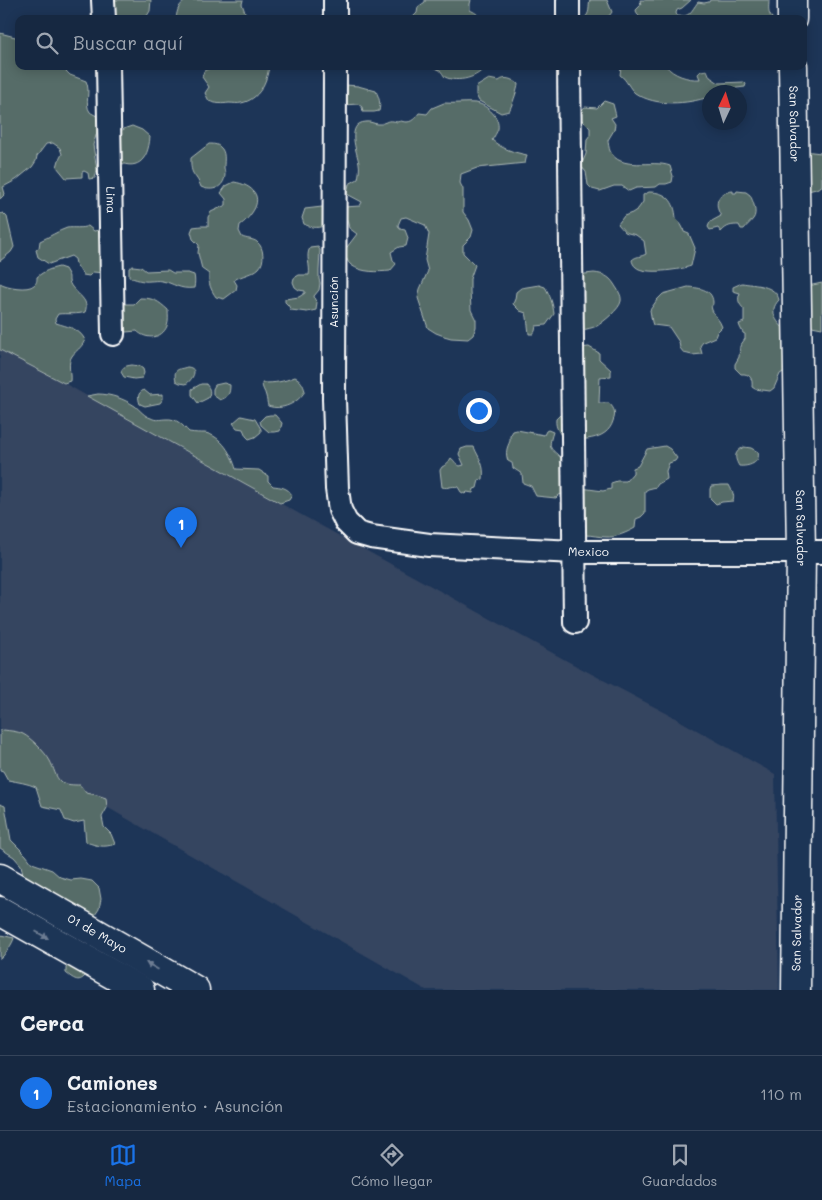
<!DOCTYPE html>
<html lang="es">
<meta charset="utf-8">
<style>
:root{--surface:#162841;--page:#1f3048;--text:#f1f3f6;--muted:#9ea6b1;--line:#35445a;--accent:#1a73e8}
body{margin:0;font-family:Mali,sans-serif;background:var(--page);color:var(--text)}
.compass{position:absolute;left:702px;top:85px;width:45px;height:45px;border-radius:50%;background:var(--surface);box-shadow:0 2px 12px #0003;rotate:4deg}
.you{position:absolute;left:478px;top:410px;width:18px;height:18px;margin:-12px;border:4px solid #fff;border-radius:50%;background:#1a73e8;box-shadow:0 0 0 8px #1a73e833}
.badge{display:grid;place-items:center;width:32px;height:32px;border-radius:50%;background:var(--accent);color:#fff;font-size:16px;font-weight:700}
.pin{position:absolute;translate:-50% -41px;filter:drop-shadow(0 1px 2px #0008)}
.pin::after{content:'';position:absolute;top:26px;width:18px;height:15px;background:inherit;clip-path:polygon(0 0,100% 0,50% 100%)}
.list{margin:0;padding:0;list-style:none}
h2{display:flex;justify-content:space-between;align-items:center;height:65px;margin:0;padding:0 20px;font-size:21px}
h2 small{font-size:16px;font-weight:400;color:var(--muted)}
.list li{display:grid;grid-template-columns:32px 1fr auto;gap:15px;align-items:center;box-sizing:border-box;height:75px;padding:0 20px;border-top:1px solid var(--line)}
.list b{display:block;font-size:19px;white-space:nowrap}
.list p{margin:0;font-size:16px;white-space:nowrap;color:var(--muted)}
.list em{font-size:16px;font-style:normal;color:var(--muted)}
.icon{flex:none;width:28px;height:28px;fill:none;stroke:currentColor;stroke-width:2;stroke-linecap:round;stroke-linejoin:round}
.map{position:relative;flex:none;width:822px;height:990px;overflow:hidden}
.search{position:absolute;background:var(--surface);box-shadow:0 2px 12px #0003;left:15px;right:15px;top:15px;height:55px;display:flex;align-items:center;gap:12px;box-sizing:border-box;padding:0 18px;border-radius:10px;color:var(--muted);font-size:19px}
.sheet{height:140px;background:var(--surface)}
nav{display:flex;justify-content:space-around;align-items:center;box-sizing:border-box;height:70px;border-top:1px solid var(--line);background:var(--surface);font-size:14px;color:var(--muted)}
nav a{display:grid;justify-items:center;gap:2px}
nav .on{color:var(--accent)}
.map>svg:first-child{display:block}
</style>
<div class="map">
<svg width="822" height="990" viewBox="0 0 822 990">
<rect width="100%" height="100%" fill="#1d3557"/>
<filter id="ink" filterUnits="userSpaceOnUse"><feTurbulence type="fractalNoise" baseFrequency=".02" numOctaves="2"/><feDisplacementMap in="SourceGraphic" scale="10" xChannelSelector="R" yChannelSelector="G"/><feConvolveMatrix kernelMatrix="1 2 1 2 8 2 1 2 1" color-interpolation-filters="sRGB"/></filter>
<g filter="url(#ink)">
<path fill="#344460" d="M0,350L64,383L187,452L569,662L668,714L775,774L779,990H426L0,746Z"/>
<path fill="#566c67" stroke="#aab6b3" d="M114,0H151L150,11L145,19H109Z
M187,0H243L242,4L246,15L257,19H218L217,18L176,19C177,10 179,4 187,0Z
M425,0H471L470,4V10C474,12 479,14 479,19H411L417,13L418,7L425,2Z
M590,0H607L612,12C607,22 593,19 583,19C591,14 588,7 590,0Z
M640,0H691L682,8L677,10L676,13L677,16C690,18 691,11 698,2L704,3L709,2L710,0H769C769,7 767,14 773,19H642L637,14L636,10L641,5Z
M0,33L19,38V66H61L70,75L86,81C91,91 84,104 90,112C92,114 96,115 98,117L99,126L93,145L97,170L95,178L89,179L88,173L84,171L82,172V177L66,178L57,167L59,160L62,154L60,148L53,143L46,144L37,156L36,161L32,167L16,180L3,187L5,194L0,199Z
M214,66H269C267,82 259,100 241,103C238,104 233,103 229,103C222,104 216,104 209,101L205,93L209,87L202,77L204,71Z
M433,66H485C479,78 457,83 445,77C443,75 442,72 440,70C437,69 435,68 433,66Z
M623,66H666C673,75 688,80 700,79L698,74L701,71L707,70L710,77L719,83L744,82L746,84L745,87L728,89L727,92H710L709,97C687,104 656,107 635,93C629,88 627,80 620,75L621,67Z
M489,79L499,81C505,76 512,79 518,84C518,89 511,108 509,111L501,113L479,101L476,95V87Z
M346,85L358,86L376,91C379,98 381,103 379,111L374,112H363L362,107L358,104L344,105L343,89Z
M604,101L613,104L616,116L611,118L615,124L614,130L608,140C608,143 609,148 610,151C620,172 653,159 670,166L673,176L672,182L666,184H660L656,187L636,188L629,191L622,186H614L600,191L592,189L588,185L586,172L581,166L586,154L587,139L590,135V128L580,118V111L585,107L597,108Z
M444,103C455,104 465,102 476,103C487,105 500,117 498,129C497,132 494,137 492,140C502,149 513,152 527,155L525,163L477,168L461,174L460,183L463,189V212L469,220L473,230L471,237L463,245V253L475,265L470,279V291L471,310L476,320V327L473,335L468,339L451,338L444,336L436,333L428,328L418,298L420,289L428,271L425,260L429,234L425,225L406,217L401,218L398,225L400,229L405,230L408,238L406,246L399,247L391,252L393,260L396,264L390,271C378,272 362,273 351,265C347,262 346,256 344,251L357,234L349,228C348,221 344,214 344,207L360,206L362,202L347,194L349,184L358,179C359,174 360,168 359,163C357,152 345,123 366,122C370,121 374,124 378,124C385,124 379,124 386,122C389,120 394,121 397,122L401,121C410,124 414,120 419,113L427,114L432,108Z
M132,126L142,130L150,137C148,161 137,172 114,160L113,135L126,128Z
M209,144C213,144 217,144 220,147C226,152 224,160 224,167C224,170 225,171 225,175C224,188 212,192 201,187C196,173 190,177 191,158Z
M804,151L821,153L822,154V186L816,189L804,192Z
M234,182C253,185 264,197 251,214C247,219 246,221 240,225L239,231L242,237C246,239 254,239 257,242C264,247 265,262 259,268C253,274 242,275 234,280L237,285L236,290L224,299L216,297C211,290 208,283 209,274L202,269L198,253L199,245L193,239L191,232L193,227L201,226H208V217L211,212L226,205V199L221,193L226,186Z
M733,191V193H736L737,191L746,192L750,195C753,201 758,213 753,219C750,223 747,225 744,229H741L739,225C732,225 727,225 721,232L718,228L710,230L708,227L710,222L721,216C713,203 718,192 733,191Z
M649,192C667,192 675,201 676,219C680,223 683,226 684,232L689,234L695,248L691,266C680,270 644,275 636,267C634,266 632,262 632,260C636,256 641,257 646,254L644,241L636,235L628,233L625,232L618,224L624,216L632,213L638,209L643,202V195Z
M322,207L326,209L327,224C320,229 311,228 304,224L302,218L305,209Z
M3,213L7,217L14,247L11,252L0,261V214Z
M88,226L94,231L104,229V273L93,272L89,276L83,275L76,264L75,259L71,256L49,264L38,257L36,250L39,248L40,241C49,237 58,231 67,228C74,227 81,229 88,226Z
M318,247L320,250L319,271V279L320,283L319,290L314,296L315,300L317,302L316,310L307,312L291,310L288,305L285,302V299L299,297L305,293V291L299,290L295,287L293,282L294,278L299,275H309C311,266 305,256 310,248Z
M133,266L141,267L146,271L168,270L173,273H188L194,275C195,279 195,283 194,288C179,290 174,283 162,281C157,280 154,281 150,281C143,282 135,279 129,277V268Z
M59,267L65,269C66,271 69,275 69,277C69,278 69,279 69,281C72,293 91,298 85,312C78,315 66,313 58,314L55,319L56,323C68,327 79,328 85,340C80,350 77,349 72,356C67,363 71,373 70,381L64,383L0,350V283C6,287 28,291 34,285C37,283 37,280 37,277C44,271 50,269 59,267Z
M594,273C603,274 609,276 614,284C617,289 622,295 621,301C620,309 603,322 597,326C592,328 587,329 582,330L575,277L585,274Z
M742,283C754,285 776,285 779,300C767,312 778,324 788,332L786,370L780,374L774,388L770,391L755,389L752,387C753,379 750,373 741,374L735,368V364L739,357L740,346L745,339V334L743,333L740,327L739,324L744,322V309C739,304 737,300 740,293L733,291V287Z
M822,283V328L812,326L801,321L808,286Z
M539,285L545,287C550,295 553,304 554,314L546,325L536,326L535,331L533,334H529L527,317L526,313L520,311L513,304L515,299L516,292L521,288Z
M688,287C697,288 712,288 713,302C713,308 710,303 712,310C714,316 720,320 722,327L717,332L715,337L703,342L700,346L702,354L692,355L684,353L680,348L679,342L669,327L653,325L652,322L650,310L657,300L663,294Z
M140,298C154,298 158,301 168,310C168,316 169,321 167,326C162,339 146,340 137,331L126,332L121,328L120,304H134Z
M589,347L599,353V359L611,370V376L600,377L599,403H609C615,409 616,414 613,421C607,442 579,440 562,439C560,431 555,429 556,419L561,414L564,408L578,348Z
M132,365L139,366L143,369L144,373L142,378L134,379L124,377L121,372C123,366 126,366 132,365Z
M187,367C200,368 192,380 186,384L180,383L176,381C173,368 178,370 187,367Z
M295,377C301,380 303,384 305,391C298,403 282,411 268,406C267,402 267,400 266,396C265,391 262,389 262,383C276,383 282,382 295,377Z
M224,383L230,385C230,394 228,397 220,400L213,395V389L215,385Z
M201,384H206C210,389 211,392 208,398L198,403L192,395V389Z
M144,390L150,395L163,394V399L160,403L145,406L140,404C138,398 137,393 144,390Z
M98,394C111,394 124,399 135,406C140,410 144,416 151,418C156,421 161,419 166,419C177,418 182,425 189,432C195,433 200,433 205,433C222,436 232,455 236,469L259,470L268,476V481L273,486C281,487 287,487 292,495L289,500L280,503L87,396Z
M270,415H275L282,423L280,431L275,432H269L261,425L260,421L265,416Z
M241,416L255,419L261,429V432L255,437L249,439L246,436L243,429L237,428L233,423Z
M517,430L544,435L546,431L548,430L553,432C547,451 551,447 563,460L560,461L561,463L566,467V493L559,495L556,498L536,496L531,486L523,483L522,474L513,468L512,463L508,461C505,452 507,448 510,441V436L513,431Z
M665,446L670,449L677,458L675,461L669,463L666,471L667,479L658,484L656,487L648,489L645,491V513L641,517L636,519L635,528C628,532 615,538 606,537C599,537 592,535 585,535L581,488L603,491L611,489V483L617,481H626L633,473V468L638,466L647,449Z
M467,447H474C479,459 485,464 483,479L479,480L477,488L474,489L473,493L467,492L465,494L461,492L458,487C451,485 449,489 442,487L440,470L442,467C446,465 449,462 451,458C455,461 455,464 460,466L464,465L459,454L461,449Z
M744,447L751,448L758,452C761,463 748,467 739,466C734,457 734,452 744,447Z
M722,485H729C732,491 735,495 733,501L722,502L716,504L710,498V489L711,486Z
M4,730C10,731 17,731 23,734C31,738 46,753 50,761C54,768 55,777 61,782C67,785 73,785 80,785L86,793L97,795L106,798L107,808L102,817L104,827L111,834L115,844C103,848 98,846 86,842L84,821L74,823L65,820L61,810L42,806L36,787C27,783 18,782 8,780L3,771L0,770V731Z
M0,804L5,806L11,840L26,855L32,863L52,870L60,877L71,880L81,879L92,881L99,888L101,899L99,909L93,918L66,909L55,892L35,891L23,875L21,865L14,857L0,848Z
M1,935L14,938C13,943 5,955 0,959V937Z
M71,960L90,970C81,982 78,983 66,973V968Z"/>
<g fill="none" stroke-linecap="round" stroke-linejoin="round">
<defs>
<g id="minor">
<path d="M103,0L104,19"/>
<path d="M335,0V19"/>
<path d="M568,0V19"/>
<path id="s1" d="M108,66L113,334"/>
<path id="s2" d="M335,66L334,399L337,489L340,510L346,522L357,533L371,537L429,545L575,552H822"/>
<path d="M569,66L575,622"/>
</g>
<g id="tertiary">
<path d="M792,0V19"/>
<path id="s3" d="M793,66L801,552L796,990"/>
<path id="s4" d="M0,878L195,990"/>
<path d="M0,911L140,990"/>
</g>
</defs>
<use href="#minor" stroke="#fff" stroke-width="26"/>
<use href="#tertiary" stroke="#fff" stroke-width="31"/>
<use href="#minor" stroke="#1d3557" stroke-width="22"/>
<use href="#tertiary" stroke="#1d3557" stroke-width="28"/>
</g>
<defs><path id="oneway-solid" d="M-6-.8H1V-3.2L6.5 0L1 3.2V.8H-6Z" transform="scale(1.25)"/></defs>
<g fill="#6c7c92">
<use href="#oneway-solid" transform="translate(42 935) rotate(30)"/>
<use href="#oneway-solid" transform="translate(152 966) rotate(-150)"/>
</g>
</g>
<g text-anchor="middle" stroke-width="4" stroke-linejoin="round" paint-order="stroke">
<g font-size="12" fill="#fff" stroke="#1d3557">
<text dy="4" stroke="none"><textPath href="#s3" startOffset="58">San Salvador</textPath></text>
<text dy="4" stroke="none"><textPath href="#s1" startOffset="134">Lima</textPath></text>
<text transform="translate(334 302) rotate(-90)" y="4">Asunción</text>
<text dy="4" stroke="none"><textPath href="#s3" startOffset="462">San Salvador</textPath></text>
<text dy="4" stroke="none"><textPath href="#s2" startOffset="706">Mexico</textPath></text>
<text transform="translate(797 933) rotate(-89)" y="4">San Salvador</text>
<text dy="4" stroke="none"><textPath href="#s4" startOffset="112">01 de Mayo</textPath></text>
</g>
</g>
</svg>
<svg class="compass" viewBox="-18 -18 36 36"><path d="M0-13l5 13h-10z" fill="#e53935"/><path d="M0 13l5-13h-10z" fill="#9ea6b1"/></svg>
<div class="you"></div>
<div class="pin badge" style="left:181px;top:548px">1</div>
<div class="search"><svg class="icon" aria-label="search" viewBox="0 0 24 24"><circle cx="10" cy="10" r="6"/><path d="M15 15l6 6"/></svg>Buscar aquí</div>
</div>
<section class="sheet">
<h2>Cerca<small></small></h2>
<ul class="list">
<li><span class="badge">1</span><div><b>Camiones</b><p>Estacionamiento · Asunción</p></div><em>110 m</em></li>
</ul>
</section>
<nav>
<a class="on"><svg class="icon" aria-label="map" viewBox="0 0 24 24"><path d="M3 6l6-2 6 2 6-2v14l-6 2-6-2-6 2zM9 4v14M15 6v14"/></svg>Mapa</a>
<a><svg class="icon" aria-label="directions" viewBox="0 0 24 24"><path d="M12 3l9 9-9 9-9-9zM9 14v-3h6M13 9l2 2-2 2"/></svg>Cómo llegar</a>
<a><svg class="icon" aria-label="saved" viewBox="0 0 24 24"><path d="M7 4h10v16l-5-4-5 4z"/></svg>Guardados</a>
</nav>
